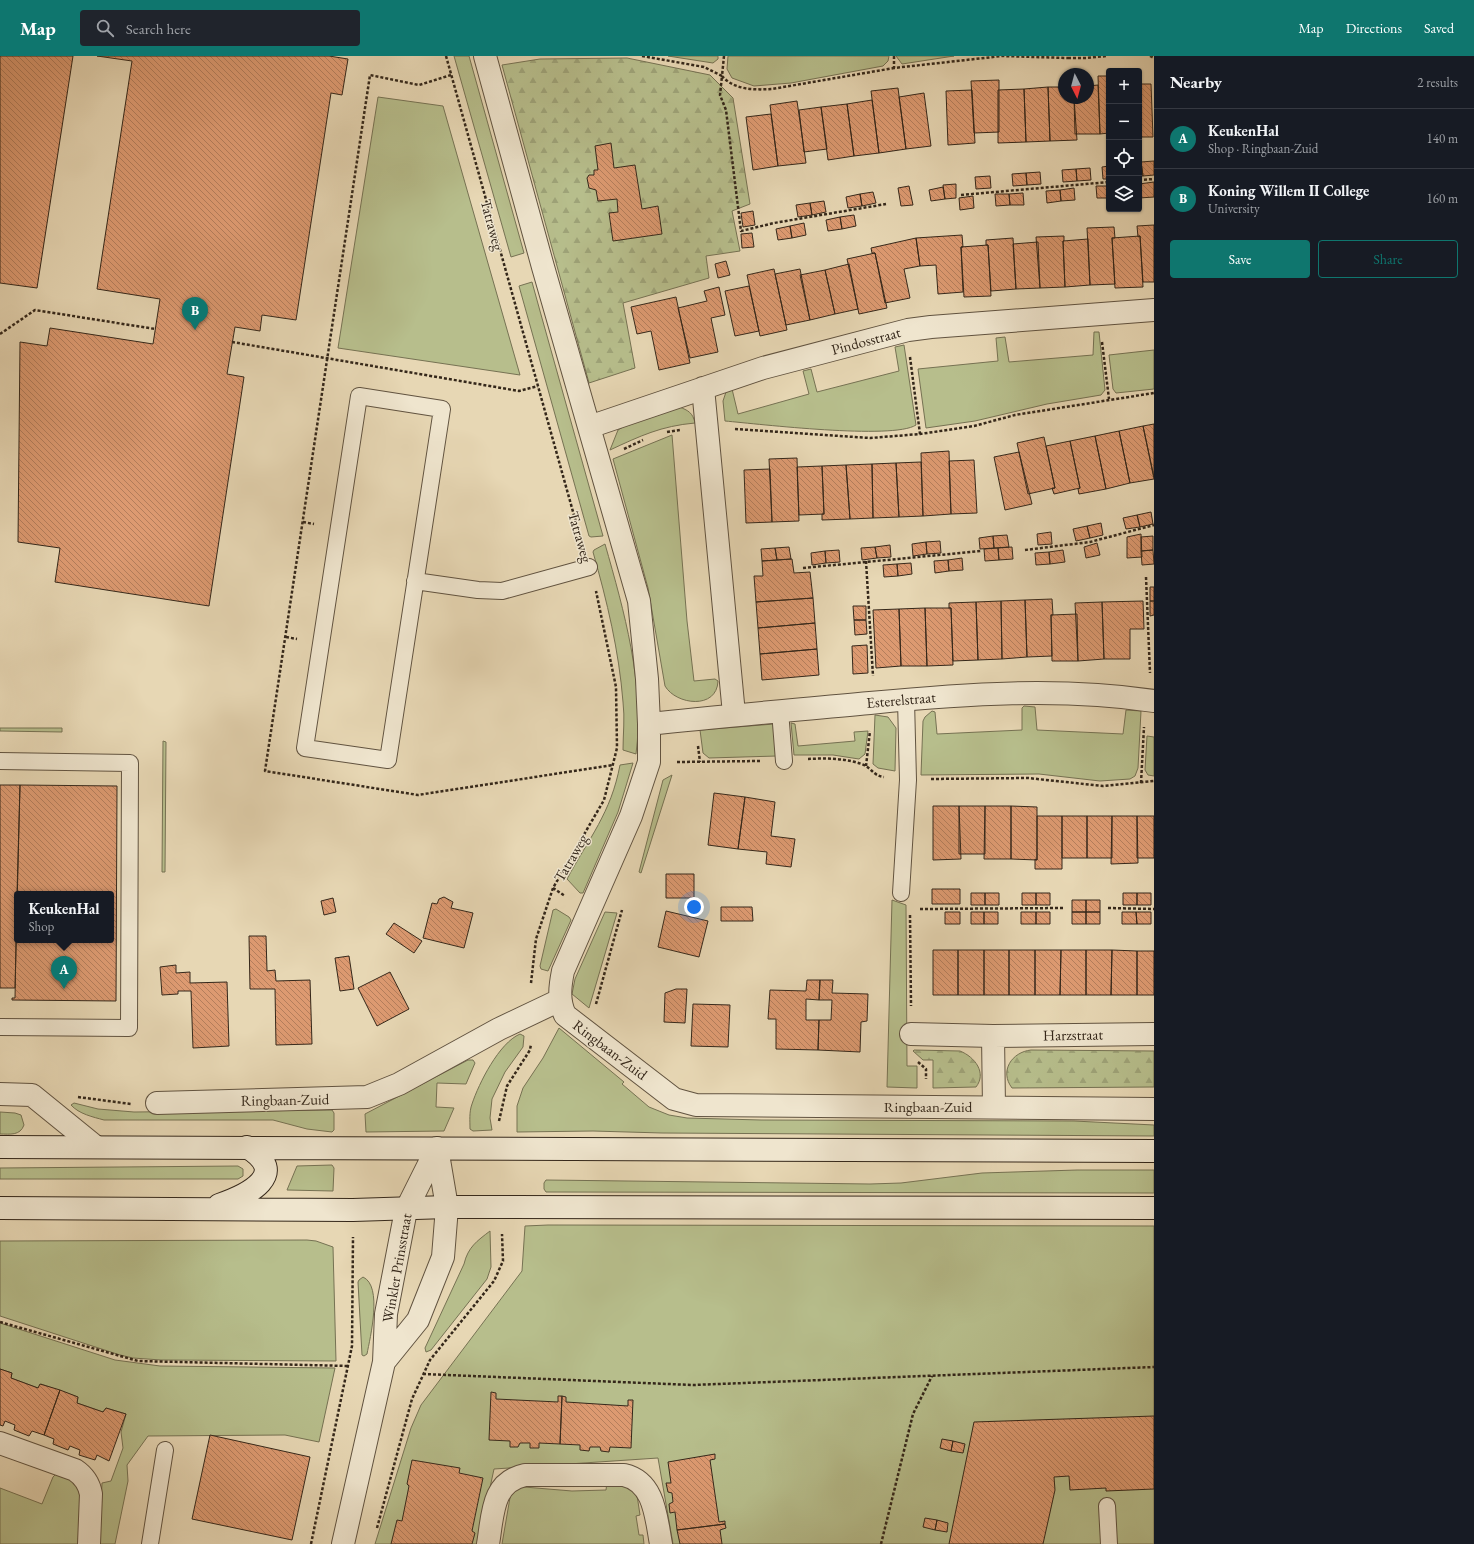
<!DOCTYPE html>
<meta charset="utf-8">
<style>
:root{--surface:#171b24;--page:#20242c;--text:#f1f3f6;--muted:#9ea1a6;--line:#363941;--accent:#0f766e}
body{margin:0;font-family:"EB Garamond",serif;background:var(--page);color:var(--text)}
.controls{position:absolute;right:12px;top:12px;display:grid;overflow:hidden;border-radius:4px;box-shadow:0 1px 3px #0004}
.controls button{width:36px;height:36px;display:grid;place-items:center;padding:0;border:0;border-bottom:1px solid var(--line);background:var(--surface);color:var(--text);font:20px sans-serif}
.compass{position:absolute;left:1058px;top:12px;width:36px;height:36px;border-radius:50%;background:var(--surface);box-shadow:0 1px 3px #0004;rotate:174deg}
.you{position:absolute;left:694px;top:851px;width:14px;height:14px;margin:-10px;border:3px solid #fff;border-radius:50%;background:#1a73e8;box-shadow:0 0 0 6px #1a73e833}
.badge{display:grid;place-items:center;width:26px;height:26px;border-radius:50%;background:var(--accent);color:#fff;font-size:13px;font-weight:700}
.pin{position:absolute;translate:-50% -33px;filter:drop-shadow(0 1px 2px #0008)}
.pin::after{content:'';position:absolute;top:21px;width:14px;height:12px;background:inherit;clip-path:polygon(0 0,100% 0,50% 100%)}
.popup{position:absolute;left:14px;top:835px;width:100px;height:52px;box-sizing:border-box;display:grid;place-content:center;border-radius:4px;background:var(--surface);filter:drop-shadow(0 1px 3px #0005);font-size:13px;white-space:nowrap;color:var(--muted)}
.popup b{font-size:15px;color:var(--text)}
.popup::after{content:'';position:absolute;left:50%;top:100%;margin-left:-8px;border:8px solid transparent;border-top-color:var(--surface)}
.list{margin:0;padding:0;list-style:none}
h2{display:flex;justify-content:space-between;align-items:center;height:52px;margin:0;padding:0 16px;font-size:17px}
h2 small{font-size:13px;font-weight:400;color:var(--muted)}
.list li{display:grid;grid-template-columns:26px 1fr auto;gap:12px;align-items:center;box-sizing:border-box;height:60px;padding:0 16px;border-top:1px solid var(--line)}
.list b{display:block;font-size:15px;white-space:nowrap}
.list p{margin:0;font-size:13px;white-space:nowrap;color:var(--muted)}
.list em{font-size:13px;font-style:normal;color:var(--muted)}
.actions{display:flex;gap:8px;padding:12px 16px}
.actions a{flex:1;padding:9px 0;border:1px solid var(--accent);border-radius:4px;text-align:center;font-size:14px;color:var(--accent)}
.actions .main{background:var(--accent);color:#fff}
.icon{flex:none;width:22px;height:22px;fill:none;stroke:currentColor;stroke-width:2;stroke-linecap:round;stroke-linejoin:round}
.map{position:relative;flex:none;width:1154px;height:1488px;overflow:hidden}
header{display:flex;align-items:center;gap:24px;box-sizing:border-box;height:56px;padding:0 20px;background:var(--accent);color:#fff}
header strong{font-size:19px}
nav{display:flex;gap:22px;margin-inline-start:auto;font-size:14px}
.search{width:280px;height:36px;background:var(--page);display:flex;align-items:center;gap:10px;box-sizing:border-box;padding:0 14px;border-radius:4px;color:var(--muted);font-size:15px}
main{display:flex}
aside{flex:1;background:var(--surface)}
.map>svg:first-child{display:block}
</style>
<header>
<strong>Map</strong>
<div class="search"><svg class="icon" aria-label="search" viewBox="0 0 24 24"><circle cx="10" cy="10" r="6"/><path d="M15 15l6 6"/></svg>Search here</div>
<nav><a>Map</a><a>Directions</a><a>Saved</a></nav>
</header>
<main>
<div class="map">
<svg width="1154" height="1488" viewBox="0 0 1154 1488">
<defs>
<pattern id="forest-firs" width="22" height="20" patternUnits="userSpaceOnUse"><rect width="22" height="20" fill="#b7be8c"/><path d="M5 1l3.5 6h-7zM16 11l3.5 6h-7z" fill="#9ea378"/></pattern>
<pattern id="building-back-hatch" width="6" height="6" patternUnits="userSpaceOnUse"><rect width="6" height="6" fill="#dd9a71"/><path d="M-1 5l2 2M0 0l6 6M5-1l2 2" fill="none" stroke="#b47e5c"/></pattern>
</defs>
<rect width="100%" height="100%" fill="#e7d7b4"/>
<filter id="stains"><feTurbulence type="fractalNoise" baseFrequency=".005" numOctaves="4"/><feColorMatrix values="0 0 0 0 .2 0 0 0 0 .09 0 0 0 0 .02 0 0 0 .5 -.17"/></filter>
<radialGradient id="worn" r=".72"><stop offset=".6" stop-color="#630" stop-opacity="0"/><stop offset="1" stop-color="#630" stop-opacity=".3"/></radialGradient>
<path fill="#b7be8c" stroke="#767253" d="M454,0H469L524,197L511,201Z
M668,0H718V3L713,7Z
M728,0H889L888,5L883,10L791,27L754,30L732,22L727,13Z
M896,0H954L902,8Z
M378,41L443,50L520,319L338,292Z
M532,226L540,255L603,480L591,481L589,480L519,230Z
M1094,276H1099L1105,334L1101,339L1047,348L975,365L926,372L918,313L998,305L996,282L1005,281L1009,306L1093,299Z
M904,289L916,369C893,384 759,368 725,365L723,345L726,336L732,333L738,358L809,338L803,315L811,313L817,336L899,315L895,291Z
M1154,294V333L1116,337L1113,333L1109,299Z
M679,351C688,354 693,357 695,367C661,370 640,380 610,394L618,374L635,364Z
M672,379L687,565L694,625L715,623L718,625C717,654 676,649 665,630L648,532L613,403Z
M605,488C624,555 645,628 636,698L623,694C623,678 625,662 623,646C619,595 607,545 593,496L594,494Z
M1024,650L1035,651L1037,674L1123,678L1126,654L1141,655L1138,712L1135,720L1130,723L1100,725L1039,718L921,719L923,665L925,661L932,655L935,656L937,678L1022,674V652Z
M875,659L888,661L896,672L895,715L878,712L873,708Z
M791,667L795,668L798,690L855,685L854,676L868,675L865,698L859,703L833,699H794Z
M774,668L777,700L709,702L703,697L700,674Z
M0,672H62V676L0,675Z
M1147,680L1154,681V720L1148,719L1145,714Z
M163,685L166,686L165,816H162Z
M633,707L618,756L583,837H580L567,823C589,782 611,757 620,709Z
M672,719L641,817L639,816L663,724Z
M892,844L906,849L907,1010H917V1032L887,1031Z
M556,853L569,861L571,864L548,915L541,913L540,910L553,854Z
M605,856L617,857L589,952L572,938L575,923Z
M559,972L624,1026L622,1028L649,1051L669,1059L687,1062L761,1064L1074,1065L1154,1069V1080L662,1077L593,1075L517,1076V1050L523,1032L543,1002Z
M520,978L524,980L523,991L505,1016L492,1043L490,1062L492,1074L473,1075L470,1073C470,1065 469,1056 472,1048C479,1027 499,987 520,978Z
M468,1004H473L475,1007L466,1028L437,1027L436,1051L454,1052L444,1075L366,1076L365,1058Z
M74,1047L98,1053L134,1056L332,1054L334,1057V1074L332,1076L307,1073L273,1064H104C93,1061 79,1058 71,1049Z
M0,1056L15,1057L21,1059L24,1069C20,1080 10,1078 0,1078Z
M332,1109L334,1112L333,1135L287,1134L297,1110Z
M238,1110L243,1113V1120L238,1123H0V1112Z
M1077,1114H1154V1137L546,1136L544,1133V1127L546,1124L870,1128L901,1127L982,1117Z
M548,1169L1154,1170V1488H673L658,1402L494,1413L478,1488H375L411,1372L421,1349L522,1215L525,1170Z
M490,1175L491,1211L487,1223L431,1294L426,1296L425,1292L464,1208C468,1191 477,1185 490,1175Z
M307,1184L316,1185L333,1191L336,1305L161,1304L133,1302L120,1299L0,1260V1185Z
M363,1221C383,1230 370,1282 367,1298L364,1300L362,1299L358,1226L359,1224Z
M0,1267L115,1304L160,1310L335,1312L319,1386L285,1379L148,1380L127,1409L128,1425L115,1488H99L102,1427L111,1425L123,1392L121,1376L126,1358L106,1352L103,1356L77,1347L78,1341L41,1328L38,1332L11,1322L12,1317L0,1313Z
M56,1418L73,1424L81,1435V1488H0V1432L42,1448L53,1421Z
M607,1426L629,1428L637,1439L640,1459L636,1460L639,1479H643L644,1488H502L512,1430L572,1435L606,1434Z"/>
<path fill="url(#forest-firs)" stroke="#767253" d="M627,2L710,19L733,42L750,148L732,155L740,195L706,200L709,222L623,247L635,312L589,327L502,9L540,3Z
M914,994L960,995C975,1001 987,1017 976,1031L933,1032V1004H923L913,995Z
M1031,994L1154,995V1031L1012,1032C999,1015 1012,996 1031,994Z"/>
<path fill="url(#building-back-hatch)" stroke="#34271a" d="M0,0H73L37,232L0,227Z
M97,0H329L348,3L342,39L331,37L296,264L262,259L260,275L235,271L227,318L244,321L209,550L55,526L60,492L18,486L20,286L47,290L50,272L153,288L160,243L97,233L132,5Z
M1098,20H1109V77L1100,78Z
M999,24V76L974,77L971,25Z
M1139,28H1151L1153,81H1139Z
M1098,29L1100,78H1075L1074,42H1088V30Z
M1048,31H1064V42H1074L1077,84L1050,85Z
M1048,31L1050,85L1026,86L1024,33Z
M898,32L906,93L879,97L871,35Z
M1024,33L1026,86L998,87V34Z
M972,34L975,87L948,89L946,35Z
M924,37L931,90L906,93L899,41Z
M872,44L879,97L854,100L847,48Z
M797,45L806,107L778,110L770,49Z
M847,48L854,100L828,104L821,51Z
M821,51L827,93L804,96L799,54Z
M771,58L778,110L753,114L746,61Z
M611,87L614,112L635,109L642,153L658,150L662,178L613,185L609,157L618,156L617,143L598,145L596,134L589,132L587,122L589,119H594V114H598L595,90Z
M1154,105V119L1143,120L1141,106Z
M1139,106H1141L1143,120H1139Z
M1109,110V123H1103L1102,111Z
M1090,112L1091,124L1077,125L1076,113Z
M1076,113L1077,125L1063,126L1062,114Z
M1040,116L1041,128L1027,129L1026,117Z
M1026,117L1027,129L1013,130L1012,118Z
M990,120L991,132L976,133L975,121Z
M1154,126V141L1139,142V128Z
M956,128V142L945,143L943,129Z
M909,130L913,149L901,150L898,132Z
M1096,130H1109V142H1097Z
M943,131L945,143L931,145L929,134Z
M1074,132L1075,144L1061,145L1060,134Z
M1060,134L1061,145L1047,147L1046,135Z
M873,136L876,147L862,150L860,138Z
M1023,137L1024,149H1010L1009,138Z
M860,138L862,150L848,152L846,141Z
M995,138H1009L1010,149L996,150Z
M973,140L974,152L960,154L959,142Z
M824,145L826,156L812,159L810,147Z
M810,147L812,159L798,161L796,149Z
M753,155L755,169L743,171L741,157Z
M854,159L856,170L842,173L840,161Z
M840,161L842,173L828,175L826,164Z
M804,167L806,179L792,182L790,170Z
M1154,169V226H1143L1140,180L1138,181L1137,170Z
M790,170L792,182L778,184L776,173Z
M1114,171L1115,182H1112L1115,228L1090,229L1087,172Z
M752,177L754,191L742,192L741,178Z
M962,179L963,191H961L963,236L938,238L936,209L920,210L916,182Z
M1064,180V185H1063L1065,231L1040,232L1036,181Z
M1140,180L1143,231L1115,232L1112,182Z
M916,182L920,210L904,213L910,242L885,247L875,197H872L871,192Z
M1013,182L1016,233L991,235L988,189H986V184Z
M1088,183L1090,229L1065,231L1063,185Z
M1038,186L1040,232L1016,233L1013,188Z
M988,189L991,240L964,241L961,191Z
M875,197L887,252L859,258L847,203Z
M726,205L730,219L718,222L715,208Z
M849,208L858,253L835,258L825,214Z
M774,213L787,274L760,280L747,219Z
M800,213L810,264L786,269L775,218Z
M825,214L835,258L810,264L800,219Z
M749,230L759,275L735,280L725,235Z
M719,231L725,259L711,262L718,296L690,302L678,252L707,245L704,235Z
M676,241L690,307L659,314L651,275L637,278L631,251Z
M1154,368V421L1143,370Z
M1143,370L1154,423L1130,427L1119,375Z
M1119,375L1130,427L1106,433L1095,380Z
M1095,380L1106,433L1079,438L1078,433L1080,432L1070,385Z
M1044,381L1055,432L1028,438L1017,387Z
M1070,385L1080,432L1054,438L1052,432H1055L1046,390Z
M949,395L951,458L923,460L921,397Z
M1019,396L1032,448L1005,454L994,401Z
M797,402L799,465L772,466L769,403Z
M974,404L977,457L951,458L949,405Z
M921,406L923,460L899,461L896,407Z
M896,407L899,461L873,462L872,408Z
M872,408L873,462L850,463L846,409Z
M846,409L850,463L822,464V458H824L822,410Z
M822,410L824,458L799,459L797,411Z
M770,413L772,466L746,467L744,414Z
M1151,456L1153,468L1140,471L1137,459Z
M1137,459L1140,471L1126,473L1123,462Z
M1101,467L1103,479L1090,482L1087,470Z
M1087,470L1090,482L1076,485L1073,473Z
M1051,476L1052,488L1038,489L1037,478Z
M1141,478L1142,501L1127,502V481Z
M1007,479L1009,491L994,492L993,480Z
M993,480L994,492L980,493L979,482Z
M1153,480V494L1141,495V481Z
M940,485L941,497L927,498L926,486Z
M926,486L927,498L913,500L912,488Z
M1097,487L1100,499L1086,502L1084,491Z
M890,489L891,501L877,502L875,491Z
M789,491L791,503L777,504L775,492Z
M875,491L877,502L862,504L861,492Z
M1012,491L1013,503L999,504L998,492Z
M775,492L777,504L762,505L761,493Z
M998,492L999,504L985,505L984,493Z
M839,494L840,506L826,507L825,495Z
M1063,494L1065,506L1050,508L1049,496Z
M1153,494L1154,508L1142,509L1141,495Z
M825,495L826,507L812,509L811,497Z
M1049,496L1050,508L1036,509L1035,497Z
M962,502L963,514L949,515L948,504Z
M792,503L794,517L810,516L813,542L756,546L754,520H763L762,505Z
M948,504L949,515L935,517L934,505Z
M911,507L912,518L898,520L897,508Z
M897,508L898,520L884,521L883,509Z
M1150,531H1154V545H1150Z
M813,542L815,567L758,572L756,546Z
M1052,543L1053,559H1051L1052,600L1027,601L1025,544Z
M1025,544L1027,601L1002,603L1001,545Z
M1001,545L1002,603L978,604L976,546Z
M1143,545L1144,573H1130V603H1104L1102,546Z
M1150,545H1154V559L1150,560Z
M976,546L978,604L953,605L951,552H949V547Z
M1102,546L1104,603L1078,605L1075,547Z
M853,550H866V564H854Z
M925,552H951L953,609L927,610Z
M925,552L927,610H901L899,553Z
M899,553L901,610L876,612L873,554Z
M1077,558L1078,605H1052L1051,559Z
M854,564H866L867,578L855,579Z
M815,567L817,593L760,598L758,572Z
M867,589L868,617L853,618L852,590Z
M817,593L819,619L762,624L760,598Z
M0,729H20L15,932H0Z
M20,729L117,730L116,945L12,944V942H15L17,838V884H111V838H17Z
M714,737L745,741L738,793L708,789Z
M745,741L775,746L771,780L795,783L791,811L766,808L767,796L738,793Z
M933,750H959L961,803L933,804Z
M959,750H985V798H959Z
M985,750H1011V803H984Z
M1011,750L1037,751V804L1011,803Z
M1037,760H1062V813H1035V803L1037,804Z
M1062,760H1087V802H1062Z
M1087,760H1112V802H1087Z
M1112,760H1137L1138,807L1111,808Z
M1137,760H1154V802H1137Z
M666,818H694V842H666Z
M932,833H960V848H932Z
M971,837H985V849H971Z
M985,837H999V849H985Z
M1022,837H1036V849H1022Z
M1036,837H1050V849H1036Z
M1123,837H1137V849H1123Z
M1137,837H1151V849H1137Z
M444,841L453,846L451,852L473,857L464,892L423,882L432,847L437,848L439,843Z
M333,842L336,856L324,859L321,845Z
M1072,844H1086V856H1072Z
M1086,844H1100V856H1086Z
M721,851H752L753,865H721Z
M666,855L708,865L699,901L658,891Z
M945,856H960V868H945Z
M971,856H984V868H971Z
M984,856H998V868H984Z
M1021,856H1036V868H1021Z
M1036,856H1050V868H1036Z
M1072,856H1086V868H1072Z
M1086,856H1100V868H1086Z
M1122,856H1136L1137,868H1122Z
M1136,856H1151V868H1137Z
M394,867L422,885L414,897L386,878Z
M249,880H266L267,915L275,914L276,925L310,924L312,988L276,989L275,933H250Z
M933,894H958V939H933Z
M958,894H984V939H958Z
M984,894H1009V939H984Z
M1009,894H1035V939H1009Z
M1035,894H1061L1060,939H1035Z
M1061,894H1086V939H1060Z
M1086,894H1112L1111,939H1086Z
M1112,894L1137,895V939H1111Z
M1137,895H1154V939H1137Z
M349,900L354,933L340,935L335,902Z
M176,909V917L190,916V927L227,926L229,990L193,992L191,935H178V938L162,939L160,911Z
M390,916L409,953L377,970L358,932Z
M807,924H820L819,944L806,943V964H819L818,994L776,993V963H768L770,934L806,935Z
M820,924H833L832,937L868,938L867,965L861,966L860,996L818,994L819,964H831L832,944H819Z
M676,933H687L685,967L664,966L665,937Z
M693,948L730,949L728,991L691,990Z
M0,1313L12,1317L11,1322L38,1332L40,1328L60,1334L44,1379L32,1375L29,1380L14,1374L15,1369L5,1365L3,1370L0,1369Z
M60,1334L78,1341L77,1347L103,1356L106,1352L126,1358L109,1405L97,1399L95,1404L79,1399L80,1394L70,1390L68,1394L53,1388L54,1383L44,1379Z
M491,1336L496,1337V1343L558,1346V1340H562L560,1388L539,1387V1392H530V1387H520L518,1391H510V1385L489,1384Z
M562,1340L566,1341V1346L628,1350V1344H633L631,1392L610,1391L609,1396L601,1395L600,1391H590L589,1395L580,1394V1389L560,1388Z
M1154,1360V1433L1106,1435V1432L1070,1434L1069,1420L1054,1421L1055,1434L1043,1488H949L974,1366Z
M210,1379L310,1401L292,1484L192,1463Z
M942,1383L953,1385L951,1395L940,1392Z
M953,1385L965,1388L963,1397L951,1395Z
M715,1398V1403L710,1404L719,1466L725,1465V1468L677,1474L675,1456L670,1457L669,1448L673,1446L672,1437L668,1436L666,1427H671L668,1406Z
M412,1404L460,1412L459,1417L483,1422L472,1475L475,1477L472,1488H391L397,1464L402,1465L409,1430L407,1428Z
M925,1462L937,1464L935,1474L923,1471Z
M937,1464L948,1467L947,1476L935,1474Z
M725,1468L726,1472L720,1474L722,1488H680L677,1474Z"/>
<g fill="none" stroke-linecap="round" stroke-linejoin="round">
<defs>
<path id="service" d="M359,340L442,353L388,704L305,692Z
M415,525L478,534L502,535L589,511
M780,655L784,705
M0,705L130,707L129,972L0,971
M901,837L908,724L906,644
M1107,1450L1109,1488
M150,1488L165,1394"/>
<path id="minor" d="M485,0L543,211L639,545L647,623L649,668V706L631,760L563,915C560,930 558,944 565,959L674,1043L696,1049L1154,1053
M703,332L734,658
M589,371L763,312L908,274L931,271L1154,254
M649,668C723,660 796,654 870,647C964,638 1060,631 1154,645
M911,978L993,980L994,1051
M993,980L1154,978
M0,1038L32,1039L96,1091
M157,1047L367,1041L399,1028L499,973L560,944
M0,1387L75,1414C84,1420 89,1427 91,1438L89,1488
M488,1488C493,1460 491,1426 525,1419H624C655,1426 656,1462 661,1488"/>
<path id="tertiary" d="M384,1306L418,1264L443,1201L447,1151L437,1092
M343,1488L384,1306L386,1258L406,1154L437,1092"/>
<path id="secondary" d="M0,1091L1154,1095
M219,1149C248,1139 291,1118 247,1091
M0,1152L353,1154L447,1151L1154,1152"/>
</defs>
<use href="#service" stroke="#615340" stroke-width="18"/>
<use href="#minor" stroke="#615340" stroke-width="24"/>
<use href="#tertiary" stroke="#615340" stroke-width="24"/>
<use href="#secondary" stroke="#34271a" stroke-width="24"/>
<path stroke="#34271a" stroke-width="2.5" stroke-dasharray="3 2" stroke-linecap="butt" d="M446,0L582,488
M642,0L704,11L722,20L720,39L726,54L741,175L774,167L886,148
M724,0L722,20C734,34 754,34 772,33L894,12
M894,0V12L1002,0L1068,2
M1150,0L1154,2
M1068,2H1086L1107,0
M451,19L419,29L370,19L265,715L418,739L613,709
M1139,124L1154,123
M961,139L1109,126
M0,278L35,254L155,273
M232,286L519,335L538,330
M1102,286L1109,343
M910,301L920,378
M735,373L870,382L920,378L974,370L1015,359L1154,337
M667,376L680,374
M624,393L643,384
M303,466L314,468
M1025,494L1090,486L1154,469
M866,505L873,620
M803,512L981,495
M1146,521L1150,617
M286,581L297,583
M698,690L700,706
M808,703C826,702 847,702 864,709C872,713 874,720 884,721
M677,706L760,705
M866,710L870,675
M931,723L1028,722L1103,730L1154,725
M1141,727L1144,671
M553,832L565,840
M1108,852L1154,853
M920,853L1065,852
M910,859L911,950
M531,927L536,883L553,832L604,744L617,692L616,631L596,535
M596,948L622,854
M918,1006L926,1013V1023
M78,1041L131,1048
M499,1065L507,1030L530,994L531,988
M0,1266L138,1305L349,1310
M423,1318L693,1329L1154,1311
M377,1472L412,1343L430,1304L494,1225L503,1205L502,1178
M311,1488L352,1290L353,1181
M881,1488L913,1358L932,1320"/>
<use href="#service" stroke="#efe5ce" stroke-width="16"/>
<use href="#minor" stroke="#efe5ce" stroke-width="22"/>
<use href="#tertiary" stroke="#efe5ce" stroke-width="22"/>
<use href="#secondary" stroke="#efe5ce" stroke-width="22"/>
</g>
<g text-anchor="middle" stroke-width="3" stroke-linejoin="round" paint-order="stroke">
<g font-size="15" fill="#34271a" stroke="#efe5ce">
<text transform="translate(492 169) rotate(75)" y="5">Tatraweg</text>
<text transform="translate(866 285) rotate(-15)" y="5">Pindosstraat</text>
<text transform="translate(580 481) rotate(74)" y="5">Tatraweg</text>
<text transform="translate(901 644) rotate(-5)" y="5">Esterelstraat</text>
<text transform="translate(571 802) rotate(-60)" y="5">Tatraweg</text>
<text transform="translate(1073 979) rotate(-1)" y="5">Harzstraat</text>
<text transform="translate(610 994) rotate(37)" y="5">Ringbaan-Zuid</text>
<text transform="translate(285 1044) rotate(-1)" y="5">Ringbaan-Zuid</text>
<text x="928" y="1056">Ringbaan-Zuid</text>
<text transform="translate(397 1212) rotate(-80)" y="5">Winkler Prinsstraat</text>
</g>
</g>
<rect width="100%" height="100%" filter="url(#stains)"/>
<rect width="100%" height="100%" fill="url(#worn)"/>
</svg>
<div class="controls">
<button>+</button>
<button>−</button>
<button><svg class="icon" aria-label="locate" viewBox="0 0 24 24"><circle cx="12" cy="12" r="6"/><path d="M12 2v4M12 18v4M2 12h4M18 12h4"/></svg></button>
<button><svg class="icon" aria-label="layers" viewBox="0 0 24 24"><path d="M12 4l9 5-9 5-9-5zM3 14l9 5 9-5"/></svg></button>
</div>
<svg class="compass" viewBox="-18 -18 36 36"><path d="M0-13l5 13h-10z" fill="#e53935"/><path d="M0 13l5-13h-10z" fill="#9ea1a6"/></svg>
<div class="you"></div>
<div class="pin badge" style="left:64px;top:933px">A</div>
<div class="popup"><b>KeukenHal</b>Shop</div>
<div class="pin badge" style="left:195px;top:274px">B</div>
</div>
<aside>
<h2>Nearby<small>2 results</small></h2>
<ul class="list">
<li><span class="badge">A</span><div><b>KeukenHal</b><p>Shop · Ringbaan-Zuid</p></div><em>140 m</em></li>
<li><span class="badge">B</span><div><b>Koning Willem II College</b><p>University</p></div><em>160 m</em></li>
</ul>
<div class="actions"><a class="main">Save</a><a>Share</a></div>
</aside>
</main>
